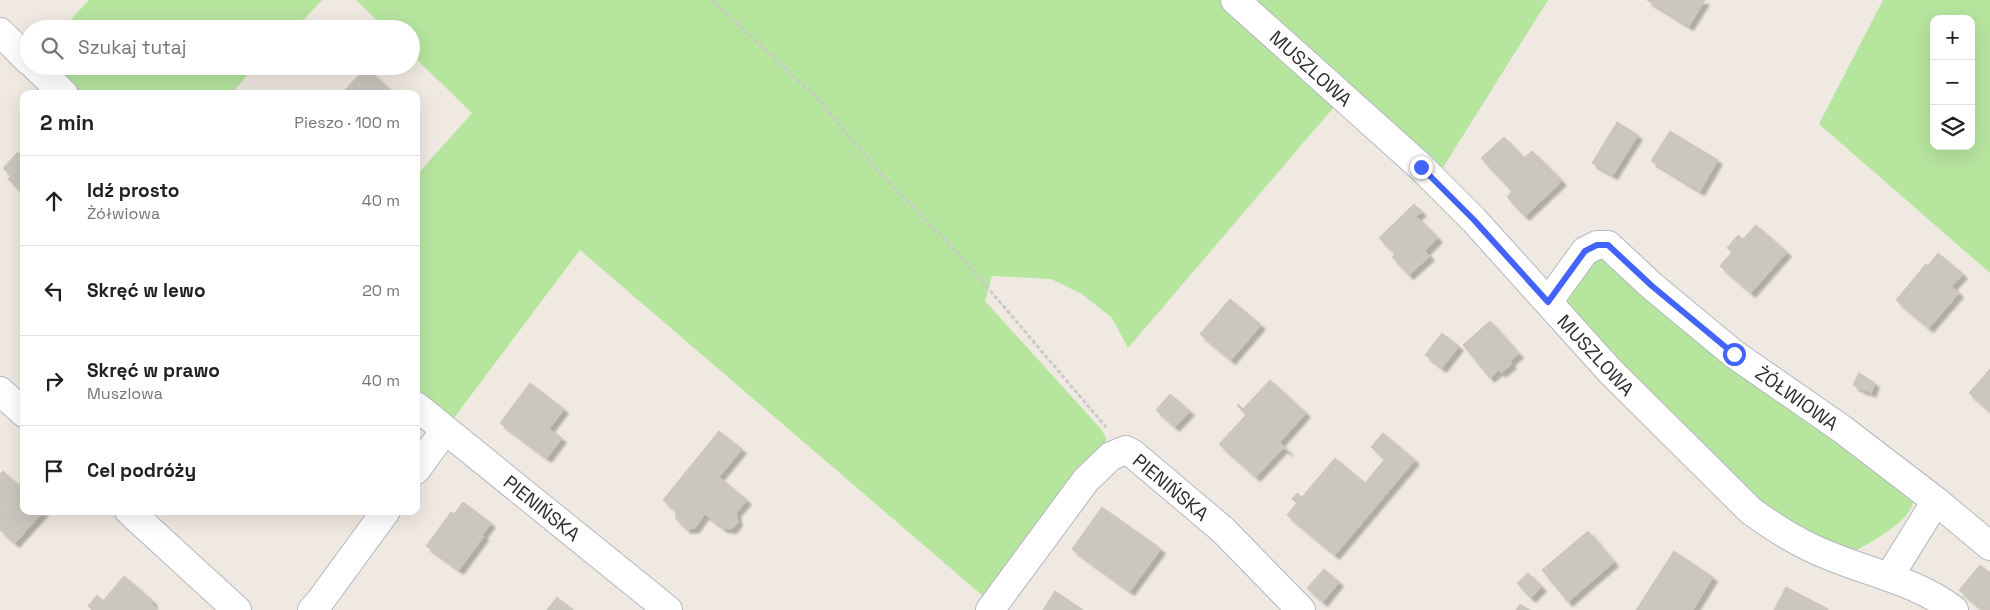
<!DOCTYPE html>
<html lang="pl">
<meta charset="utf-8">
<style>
:root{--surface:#fff;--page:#f6f6f6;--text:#202124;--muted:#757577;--line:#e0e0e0}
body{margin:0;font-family:"Space Grotesk",sans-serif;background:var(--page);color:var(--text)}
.controls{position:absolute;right:15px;top:15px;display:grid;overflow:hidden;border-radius:10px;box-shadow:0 5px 20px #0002}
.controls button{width:45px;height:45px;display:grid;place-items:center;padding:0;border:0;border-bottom:1px solid var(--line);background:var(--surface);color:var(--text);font:25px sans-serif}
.stop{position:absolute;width:15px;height:15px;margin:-11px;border:4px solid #4264fb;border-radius:50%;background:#fff}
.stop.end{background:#4264fb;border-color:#fff;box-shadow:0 1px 5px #0008}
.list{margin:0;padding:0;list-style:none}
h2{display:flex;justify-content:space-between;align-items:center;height:65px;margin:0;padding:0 20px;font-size:21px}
h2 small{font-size:16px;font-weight:400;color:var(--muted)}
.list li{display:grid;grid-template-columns:32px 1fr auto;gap:15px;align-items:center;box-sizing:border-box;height:90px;padding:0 20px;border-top:1px solid var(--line)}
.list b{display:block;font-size:19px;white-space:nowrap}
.list p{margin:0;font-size:16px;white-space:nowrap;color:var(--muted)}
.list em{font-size:16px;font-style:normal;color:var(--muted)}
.icon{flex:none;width:28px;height:28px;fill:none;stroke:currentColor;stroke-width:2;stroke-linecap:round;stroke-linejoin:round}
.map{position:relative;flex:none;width:1990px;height:610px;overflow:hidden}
.search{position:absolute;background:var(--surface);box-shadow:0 5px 20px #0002;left:20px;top:20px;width:400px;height:55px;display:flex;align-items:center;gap:12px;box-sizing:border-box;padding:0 18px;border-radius:28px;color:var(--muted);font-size:19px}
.panel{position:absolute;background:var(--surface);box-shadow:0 5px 20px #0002;left:20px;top:90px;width:400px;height:425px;border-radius:10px}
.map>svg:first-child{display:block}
</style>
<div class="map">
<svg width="1990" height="610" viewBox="0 0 1990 610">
<defs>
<filter id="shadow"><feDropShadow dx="4.5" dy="4.5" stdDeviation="1" flood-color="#0004"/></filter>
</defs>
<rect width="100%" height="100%" fill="#efe9e1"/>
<path fill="#b6e59e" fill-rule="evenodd" d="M89,0H322L295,29H62Z
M356,0H1226L1339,101L1128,348L1112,318L1082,294L1051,279L992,276L985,301L1101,429L1106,438V445L984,597L580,250L453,419L416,390V176L472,113L411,54V29H386Z
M1243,0H1548L1439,174Z
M1883,0H1990V273L1819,124ZM1934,19H1971V146H1934Z
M46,66H255L231,94H76Z
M1599,258H1611L1913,490C1913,494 1913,498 1913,502C1910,522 1868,544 1851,553L1781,522L1562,306L1587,264Z"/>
<path fill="#cbc7bf" stroke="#cbc5ba" filter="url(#shadow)" d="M1647,0H1705L1689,26Z
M366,67L394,94H349L345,90Z
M1617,122L1638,135L1613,175L1592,163Z
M1670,131L1718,160L1700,191L1651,161Z
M1504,137L1524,158L1532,151L1562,181L1525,216L1507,197L1512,191L1481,158Z
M18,152L24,158V194L8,179L11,176L3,168Z
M1414,204L1422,212L1416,216L1438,238L1425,251L1430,256L1409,275L1392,257L1395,254L1379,238Z
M1756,225L1787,252L1751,293L1720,266L1732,252L1727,248L1738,235L1743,239Z
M1938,253L1963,274L1952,286L1959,293L1929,328L1896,300L1926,264L1928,266Z
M1230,299L1261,325L1231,360L1200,334Z
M1490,321L1519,354L1510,361L1512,364L1501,373L1499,370L1490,378L1463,345Z
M1442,333L1459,346L1442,368L1425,355Z
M1990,369V412L1969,393Z
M1859,373L1875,383L1871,393L1866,390L1865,391L1853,385Z
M1270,380L1306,413L1280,442L1289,452L1237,405L1238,404L1243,409Z
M530,383L564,409L549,429L562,438L547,458L500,423Z
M1170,394L1190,411L1175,427L1156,410Z
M1237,405L1289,452L1283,448L1256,477L1219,444L1246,415Z
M719,431L742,449L719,477L747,500L736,513L738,522L732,529L723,528L705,514L695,528L687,529L676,519V511L663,500Z
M1383,433L1415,460L1335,555L1287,515L1297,503L1292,499L1297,493L1302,497L1335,458L1365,483L1385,459L1371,447Z
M3,471L18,485L20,484L24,487V511H44L15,543L0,530V474Z
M463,502L491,523L482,535L484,536L459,570L426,546L451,512L454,514Z
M1102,507L1161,549L1130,591L1072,549Z
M1588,531L1614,562L1568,602L1542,570Z
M1674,551L1713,577L1693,610H1636Z
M1980,565L1990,573V610H1982L1959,590Z
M1324,569L1339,582L1323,602L1307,588Z
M1528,573L1542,587L1531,598L1517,583Z
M124,576L153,601L151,604L158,610H92L88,606L97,595L103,601Z
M1786,587L1828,609L1827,610H1774Z
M1055,591L1083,610H1043Z
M557,597L573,610H547Z
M1520,604L1530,610H1516Z"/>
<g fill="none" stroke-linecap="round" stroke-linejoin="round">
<defs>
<path id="minor" d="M1235,0L1421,167L1474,220L1610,371L1751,511C1777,530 1804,547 1835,558C1875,574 1919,583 1954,610
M0,32L29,61
M35,66L64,94
M1548,302L1585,251L1597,245H1608L1652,286L1734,354L1842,429L1936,501L1990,546
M0,391L24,413
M416,406L668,610
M416,470L445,430
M129,511L237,610
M1889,577L1936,501
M312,610L318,604L386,511
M990,610L1086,480L1111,456L1126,450L1133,454L1223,530L1301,610"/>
</defs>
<use href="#minor" stroke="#b4b7c1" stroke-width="30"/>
<path stroke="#c9c9c9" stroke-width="3" stroke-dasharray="4 2.5" stroke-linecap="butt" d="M712,0L819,100L878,171L960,255L1106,427"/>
<use href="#minor" stroke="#fff" stroke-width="28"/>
</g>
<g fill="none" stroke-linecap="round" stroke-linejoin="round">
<path stroke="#4264fb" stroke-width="6" d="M1421,167L1474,220L1548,302L1585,251L1597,245H1608L1652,286L1734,354"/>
</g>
<g text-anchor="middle" stroke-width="5" stroke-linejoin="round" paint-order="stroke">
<g font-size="19" fill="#2e2e2e" stroke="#fff">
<text transform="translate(1311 68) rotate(42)" y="7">MUSZLOWA</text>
<text transform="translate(1596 355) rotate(47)" y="7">MUSZLOWA</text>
<text transform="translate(1797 398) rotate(35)" y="7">ŻÓŁWIOWA</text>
<text transform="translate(1171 487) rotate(40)" y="7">PIENIŃSKA</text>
<text transform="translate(542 508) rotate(39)" y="7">PIENIŃSKA</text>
</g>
</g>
</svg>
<div class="controls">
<button>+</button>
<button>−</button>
<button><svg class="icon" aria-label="layers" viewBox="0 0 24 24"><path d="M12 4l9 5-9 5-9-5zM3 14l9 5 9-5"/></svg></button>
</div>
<div class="stop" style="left:1734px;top:354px"></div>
<div class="stop end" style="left:1421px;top:167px"></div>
<div class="search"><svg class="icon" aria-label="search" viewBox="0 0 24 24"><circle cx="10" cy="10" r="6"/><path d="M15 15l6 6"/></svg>Szukaj tutaj</div>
<section class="panel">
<h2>2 min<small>Pieszo · 100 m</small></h2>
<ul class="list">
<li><svg class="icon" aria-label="ahead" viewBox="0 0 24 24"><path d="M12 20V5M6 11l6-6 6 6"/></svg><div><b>Idź prosto</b><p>Żółwiowa</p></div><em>40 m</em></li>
<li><svg class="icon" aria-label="left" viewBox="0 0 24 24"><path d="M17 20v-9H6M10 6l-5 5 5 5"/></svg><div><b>Skręć w lewo</b></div><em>20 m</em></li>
<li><svg class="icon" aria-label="right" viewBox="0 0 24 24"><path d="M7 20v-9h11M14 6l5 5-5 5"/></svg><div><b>Skręć w prawo</b><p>Muszlowa</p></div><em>40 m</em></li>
<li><svg class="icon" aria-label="arrive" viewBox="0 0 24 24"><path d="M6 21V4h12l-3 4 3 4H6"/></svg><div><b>Cel podróży</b></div></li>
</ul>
</section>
</div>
